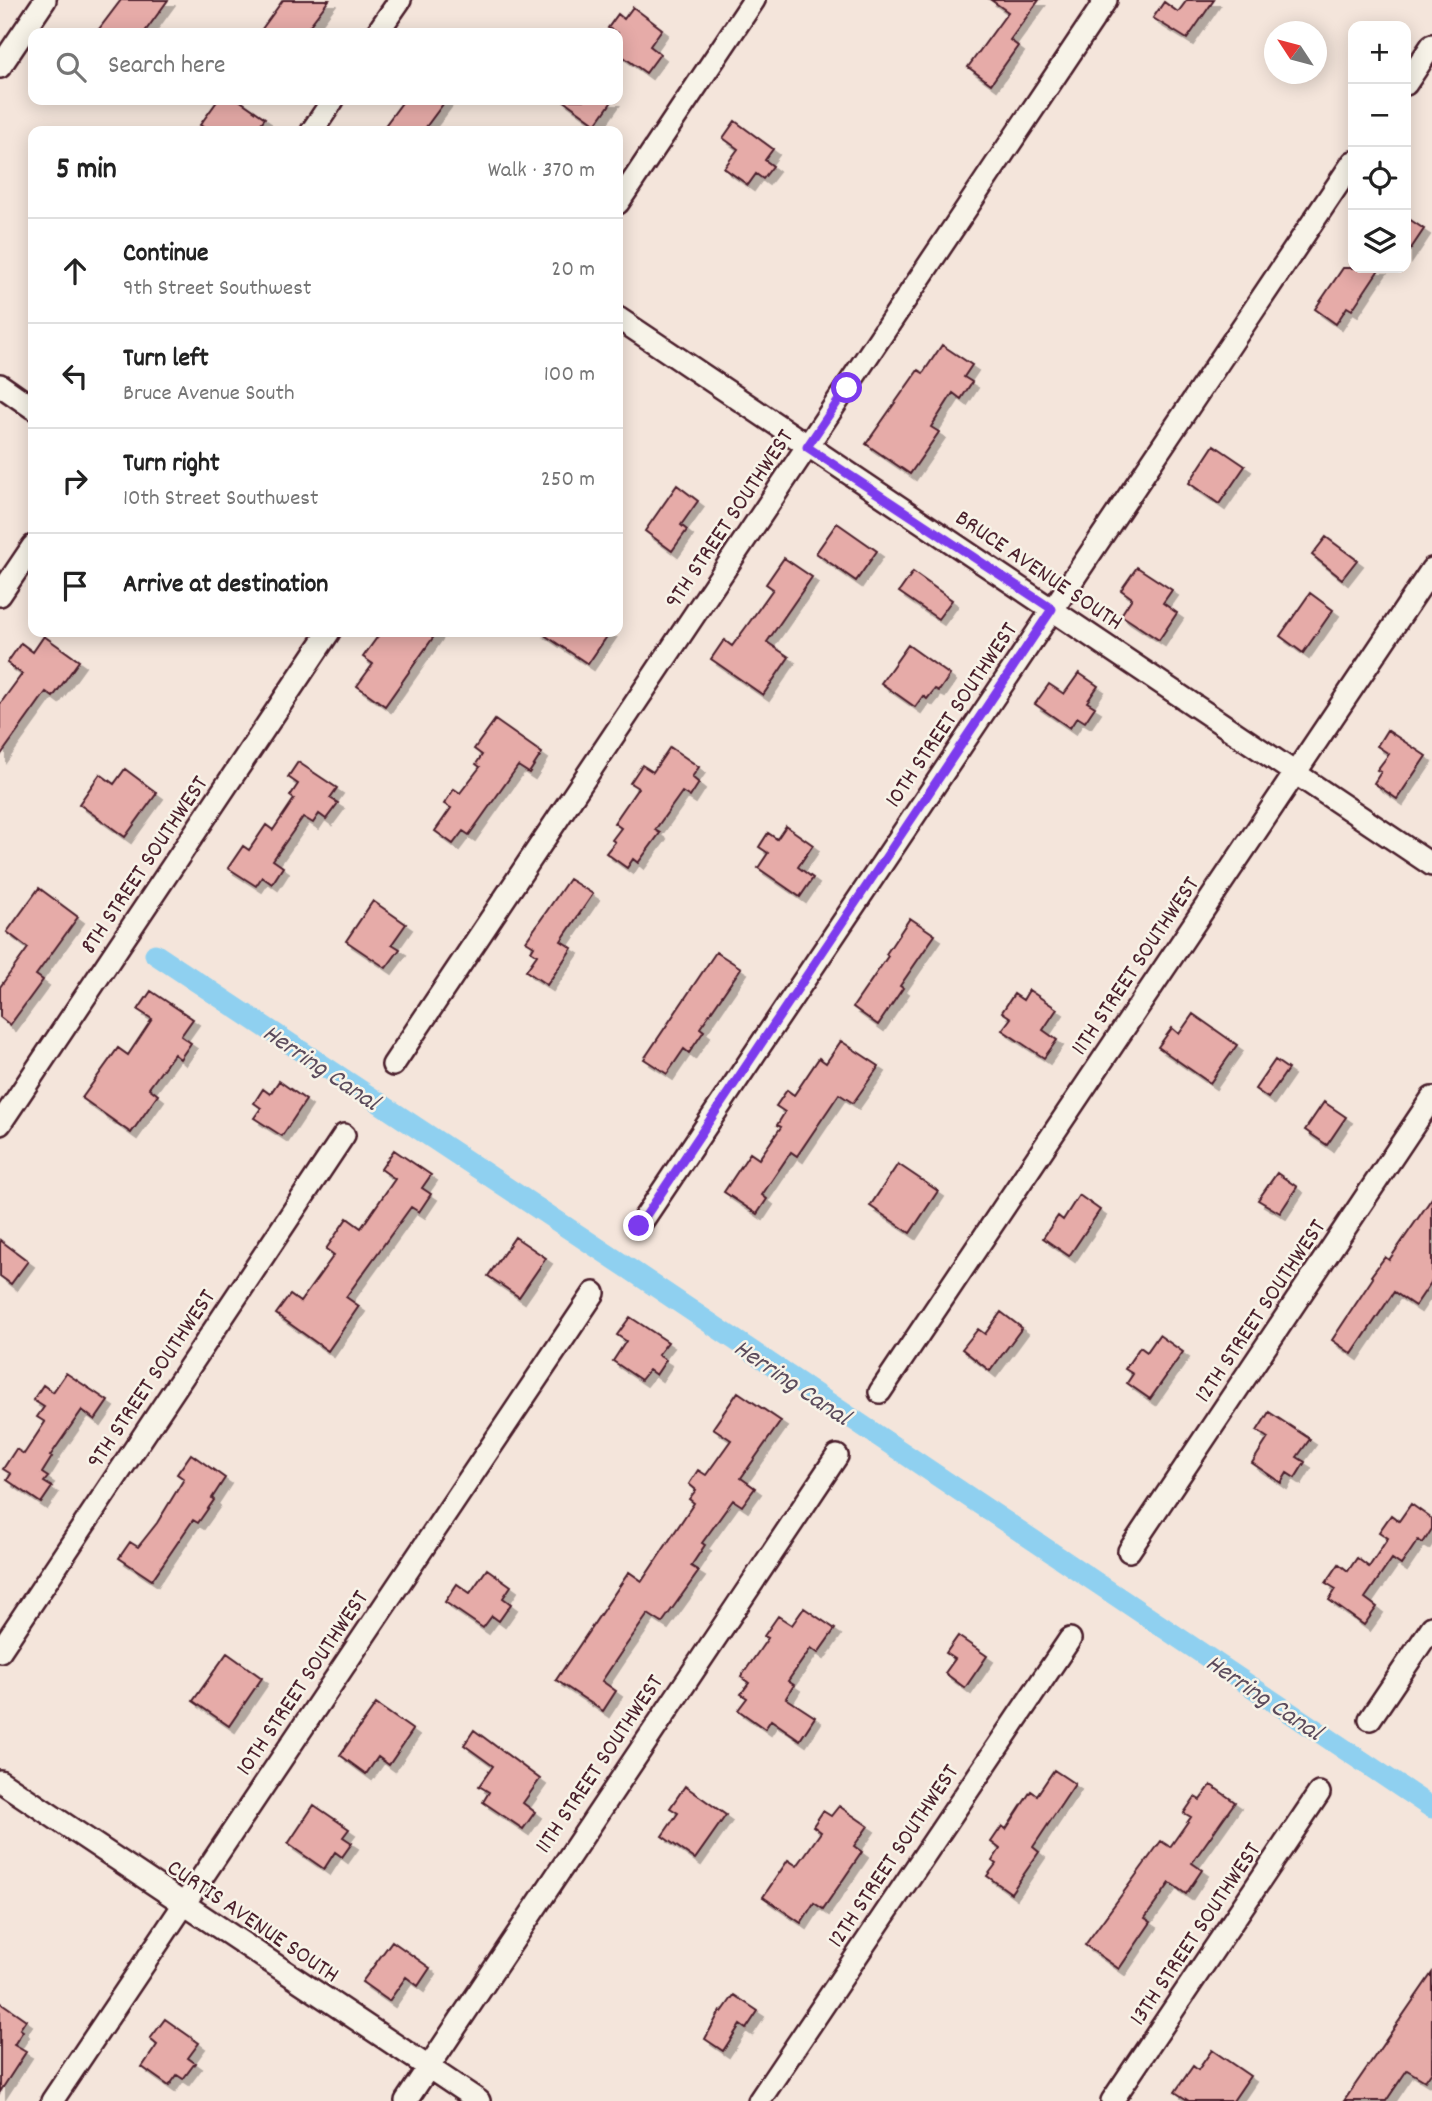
<!DOCTYPE html>
<meta charset="utf-8">
<style>
:root{--surface:#fff;--page:#f2f2f2;--text:#222;--muted:#767676;--line:#e0e0e0}
body{margin:0;font-family:Dekko,sans-serif;background:var(--page);color:var(--text)}
.controls{position:absolute;right:21px;top:21px;display:grid;overflow:hidden;border-radius:14px;box-shadow:0 4px 18px #0003}
.controls button{width:63px;height:63px;display:grid;place-items:center;padding:0;border:0;border-bottom:2px solid var(--line);background:var(--surface);color:var(--text);font:35px sans-serif}
.compass{position:absolute;left:1264px;top:21px;width:63px;height:63px;border-radius:50%;background:var(--surface);box-shadow:0 4px 18px #0003;rotate:306deg}
.stop{position:absolute;width:21px;height:21px;margin:-16px;border:5px solid #7c3aed;border-radius:50%;background:#fff}
.stop.end{background:#7c3aed;border-color:#fff;box-shadow:0 2px 7px #0008}
.list{margin:0;padding:0;list-style:none}
h2{display:flex;justify-content:space-between;align-items:center;height:91px;margin:0;padding:0 28px;font-size:30px}
h2 small{font-size:23px;font-weight:400;color:var(--muted)}
.list li{display:grid;grid-template-columns:46px 1fr auto;gap:21px;align-items:center;box-sizing:border-box;height:105px;padding:0 28px;border-top:2px solid var(--line)}
.list b{display:block;font-size:26px;white-space:nowrap}
.list p{margin:0;font-size:23px;white-space:nowrap;color:var(--muted)}
.list em{font-size:23px;font-style:normal;color:var(--muted)}
.icon{flex:none;width:38px;height:38px;fill:none;stroke:currentColor;stroke-width:2;stroke-linecap:round;stroke-linejoin:round}
.map{position:relative;flex:none;width:1432px;height:2101px;overflow:hidden}
.search{position:absolute;background:var(--surface);box-shadow:0 4px 18px #0003;left:28px;top:28px;width:595px;height:77px;display:flex;align-items:center;gap:18px;box-sizing:border-box;padding:0 24px;border-radius:14px;color:var(--muted);font-size:26px}
.panel{position:absolute;background:var(--surface);box-shadow:0 4px 18px #0003;left:28px;top:126px;width:595px;height:511px;border-radius:14px}
.map>svg:first-child{display:block}
</style>
<div class="map">
<svg width="1432" height="2101" viewBox="0 0 1432 2101">
<defs>
<filter id="shadow"><feDropShadow dx="6" dy="6" stdDeviation="0" flood-color="#0004"/></filter>
</defs>
<rect width="100%" height="100%" fill="#f4e5db"/>
<filter id="ink" filterUnits="userSpaceOnUse"><feTurbulence type="fractalNoise" baseFrequency=".0143" numOctaves="2"/><feDisplacementMap in="SourceGraphic" scale="14" xChannelSelector="R" yChannelSelector="G"/><feConvolveMatrix kernelMatrix="1 2 1 2 8 2 1 2 1" color-interpolation-filters="sRGB"/></filter>
<g filter="url(#ink)">
<g fill="none" stroke-linecap="round" stroke-linejoin="round">
<path stroke="#8fd0f0" stroke-width="21" d="M155,954L628,1268L1432,1808"/>
</g>
<path fill="#e6aba8" stroke="#4a1f2b" stroke-width="2" filter="url(#shadow)" d="M121,0H168L144,33H96Z
M283,0H329L304,33H259Z
M991,0H1039L1010,40L1018,46L991,84L968,67L1008,12Z
M1187,0H1214L1187,39L1153,18L1164,2L1178,12Z
M633,7L662,29L650,46L660,54L646,73L618,53V33L608,28L618,14L624,19Z
M218,100H239L265,118L255,131H209L200,125Z
M404,100H446L423,131H381Z
M563,100H613L596,124Z
M735,121L773,149L765,160L773,166L763,179L756,174L748,185L724,168L738,149L723,138Z
M1406,217L1424,229L1406,256Z
M1343,268H1380L1352,310L1347,307L1336,324L1315,309Z
M942,345L972,365L964,377L972,382L961,399L953,393L931,427L939,432L910,474L866,444L918,370L923,373Z
M1214,445L1245,466L1219,504L1189,483Z
M677,485L698,501L681,525L687,530L672,551L645,531Z
M837,523L877,551L856,581L816,553Z
M1326,537L1357,560L1342,579L1312,555Z
M784,558L812,577L767,642L789,657L763,695L711,659L724,640L732,646L746,627L773,589L766,584Z
M1137,567L1172,590L1163,603L1177,613L1159,640L1121,615L1132,598L1121,590Z
M913,572L952,600L938,619L899,592Z
M1310,593L1333,610L1303,653L1280,636Z
M381,632H437L385,706L357,686L373,664L363,657Z
M540,632H610L588,664Z
M44,636L79,661L53,697L46,692L0,756V704L22,674L7,663L21,643L33,652Z
M908,645L950,675L939,691L935,689L927,699L923,696L915,707L881,683Z
M1079,673L1098,686L1087,702L1095,707L1085,722L1077,717L1070,728L1035,704L1049,684L1064,694Z
M495,720L542,753L529,773L518,766L469,835L463,831L453,844L435,831L451,808L444,804L454,789L460,793L480,767L476,764L482,755L474,749Z
M1387,730L1426,756L1397,799L1374,783L1381,772L1377,770L1389,754L1377,746Z
M670,747L699,767L692,777L699,783L690,797L682,792L655,830L660,833L638,863L633,859L627,868L606,853L615,842L612,840L621,828L614,823L638,788L630,783L642,765L653,772Z
M298,762L337,788L330,798L338,803L326,819L319,814L313,823L303,817L273,860L283,867L272,884L262,877L256,886L228,868L243,846L249,850L266,825L273,830L294,799L290,796L298,784L288,777Z
M125,769L157,793L125,837L79,804L100,774L114,784Z
M786,826L813,845L798,867L813,878L800,897L758,868L768,853L759,847L768,833L777,839Z
M569,879L593,894L561,941L572,948L547,985L526,971L537,955L531,951L534,946L526,941Z
M39,888L78,917L36,975L43,980L10,1025L0,1017V987L28,948L7,932Z
M373,901L406,924L392,944L400,949L386,968L346,941Z
M910,918L935,935L900,986L903,988L878,1025L853,1007L888,956L886,954Z
M716,952L741,968L700,1028L704,1031L689,1053L684,1049L667,1074L644,1059Z
M1029,990L1057,1009L1043,1030L1057,1040L1044,1058L1002,1030L1011,1018L1002,1012L1014,994L1023,1000Z
M151,991L193,1019L181,1036L191,1043L180,1059L174,1054L149,1088L158,1095L131,1133L82,1098L118,1048L128,1055L152,1019L138,1010Z
M1193,1014L1237,1045L1210,1083L1158,1047L1172,1028L1179,1034Z
M841,1041L879,1066L853,1103L839,1094L797,1156L791,1152L762,1195L767,1199L757,1214L724,1192L750,1153L759,1159L781,1127L777,1125L785,1112L776,1106L787,1090L794,1095L819,1058L826,1063Z
M1275,1060L1288,1069L1268,1098L1255,1089Z
M279,1081L306,1100L282,1136L254,1118L261,1108L254,1103L263,1089L270,1094Z
M1324,1102L1346,1117L1327,1145L1305,1130Z
M394,1150L431,1175L422,1188L431,1194L419,1212L411,1207L346,1297L359,1306L328,1351L276,1314L290,1295L300,1302L334,1255L326,1249L347,1218L361,1228L395,1179L381,1169Z
M898,1164L938,1191L910,1233L870,1206Z
M1277,1173L1297,1187L1280,1213L1258,1200Z
M1079,1195L1100,1210L1069,1256L1043,1238L1058,1216L1063,1220Z
M1432,1198V1281L1415,1306L1394,1292L1352,1354L1332,1340L1373,1278L1371,1276L1385,1257L1389,1260Z
M515,1237L546,1258L519,1297L488,1276Z
M0,1240L28,1261L11,1284L0,1276Z
M1001,1312L1022,1328L990,1371L962,1349L978,1329L985,1334Z
M630,1317L668,1342L658,1355L666,1360L656,1375L649,1370L641,1380L613,1361L626,1341L617,1335Z
M1159,1335L1183,1352L1150,1399L1127,1383L1133,1374L1125,1369L1140,1347L1147,1352Z
M66,1373L108,1401L95,1420L82,1410L50,1456L52,1457L42,1473L48,1477L44,1482L52,1487L41,1503L7,1480L11,1474L3,1469L16,1449L24,1454L45,1422L37,1417L44,1407L33,1400L43,1385L53,1392Z
M738,1392L781,1421L741,1478L755,1488L742,1506L733,1500L702,1543L705,1545L691,1566L699,1571L662,1623L648,1614L620,1654L602,1681L616,1691L603,1711L556,1680L629,1572L642,1581L694,1503L689,1499L696,1490L689,1484L698,1470L706,1475L731,1440L713,1428Z
M1269,1412L1310,1439L1297,1457L1305,1462L1295,1478L1287,1473L1281,1483L1252,1463L1268,1438L1257,1431Z
M191,1454L225,1478L212,1498L214,1500L198,1523L193,1520L152,1580L119,1558L130,1542L138,1547L157,1523L184,1479L177,1474Z
M1411,1504L1432,1519V1529L1423,1543L1418,1540L1401,1565L1392,1559L1365,1598L1377,1607L1364,1625L1329,1600L1336,1589L1326,1583L1339,1564L1348,1571L1357,1558L1369,1567L1388,1538L1379,1532L1391,1515L1399,1521Z
M487,1569L511,1586L503,1598L511,1604L499,1621L492,1616L483,1628L445,1602L457,1584L470,1593Z
M804,1608L835,1629L818,1653L811,1648L788,1681L794,1685L786,1698L815,1717L800,1740L771,1720L765,1729L738,1710L747,1698L741,1694L749,1683L741,1677L768,1638L764,1636L778,1616L792,1625Z
M958,1636L987,1656L965,1688L945,1673L955,1659L946,1653Z
M227,1653L262,1678L229,1726L193,1701Z
M376,1704L413,1730L389,1765L378,1757L366,1774L340,1755Z
M474,1730L540,1779L523,1803L535,1812L523,1829L483,1802L489,1792L479,1786L493,1766L464,1745Z
M1054,1770L1075,1784L1033,1847L1039,1852L1011,1893L987,1876L996,1864L992,1861L1000,1849L991,1842L1002,1826L1006,1829L1031,1791L1037,1795Z
M1211,1785L1235,1802L1192,1863L1202,1870L1186,1894L1170,1883L1145,1918L1151,1922L1119,1969L1085,1945L1161,1841L1170,1847L1191,1817L1184,1813L1195,1797L1200,1800Z
M685,1786L726,1815L695,1859L662,1836L678,1813L670,1808Z
M314,1805L349,1829L343,1837L352,1843L342,1857L335,1852L324,1869L288,1844Z
M839,1806L868,1826L854,1846L862,1852L823,1909L814,1903L801,1923L763,1897L788,1860L797,1866L821,1832L813,1826L823,1811L831,1816Z
M392,1941L430,1968L418,1986L406,1977L389,2001L362,1982Z
M1432,1973V2071L1425,2081L1407,2070L1386,2101H1344Z
M734,1995L758,2011L746,2029L740,2025L723,2051L705,2039L720,2011L722,2012Z
M0,2002L26,2020L20,2029L23,2031L14,2045L26,2052L0,2092Z
M165,2019L199,2043L188,2058L195,2063L183,2079L177,2075L169,2086L142,2067L157,2045L150,2039Z
M1212,2050L1250,2076L1233,2101H1189L1175,2092L1193,2066L1198,2070Z"/>
<g fill="none" stroke-linecap="round" stroke-linejoin="round">
<defs>
<path id="minor" d="M377,33L400,0
M0,67L45,0
M1406,84L1432,45
M312,131L333,100
M618,203L754,0
M618,318L1432,865
M0,385L33,408
M0,595L33,546
M393,1065L1106,0
M0,1124L329,632
M639,1226L1353,162
M880,1392L1432,569
M1129,1551L1432,1098
M0,1651L344,1135
M1370,1719L1432,1627
M0,1781L479,2101
M52,2101L594,1293
M406,2101L837,1456
M759,2101L1070,1639
M1112,2101L1319,1793"/>
</defs>
<use href="#minor" stroke="#4a1f2b" stroke-width="26"/>
<use href="#minor" stroke="#f7f3e8" stroke-width="21"/>
</g>
</g>
<g fill="none" stroke-linecap="round" stroke-linejoin="round" filter="url(#ink)">
<path stroke="#7c3aed" stroke-width="9" d="M639,1226L1052,609L807,447L847,388"/>
</g>
<g text-anchor="middle" stroke-width="5" stroke-linejoin="round" paint-order="stroke">
<g font-size="24" fill="#4a1f2b" stroke="#f7f3e8">
<text transform="translate(728 518) rotate(-56)" y="8">9TH STREET SOUTHWEST</text>
<text transform="translate(1040 569) rotate(34)" y="8">BRUCE AVENUE SOUTH</text>
<text transform="translate(950 714) rotate(-56)" y="8">10TH STREET SOUTHWEST</text>
<text transform="translate(143 864) rotate(-56)" y="8">8TH STREET SOUTHWEST</text>
<text transform="translate(1134 965) rotate(-56)" y="8">11TH STREET SOUTHWEST</text>
<text transform="translate(1259 1310) rotate(-56)" y="8">12TH STREET SOUTHWEST</text>
<text transform="translate(150 1378) rotate(-56)" y="8">9TH STREET SOUTHWEST</text>
<text transform="translate(301 1682) rotate(-56)" y="8">10TH STREET SOUTHWEST</text>
<text transform="translate(598 1763) rotate(-56)" y="8">11TH STREET SOUTHWEST</text>
<text transform="translate(892 1855) rotate(-56)" y="8">12TH STREET SOUTHWEST</text>
<text transform="translate(254 1920) rotate(34)" y="8">CURTIS AVENUE SOUTH</text>
<text transform="translate(1194 1933) rotate(-56)" y="8">13TH STREET SOUTHWEST</text>
</g>
<g font-size="26" font-style="italic" fill="#5b4b5c" stroke="#f7f3e8">
<text transform="translate(322 1066) rotate(34)" y="9">Herring Canal</text>
<text transform="translate(793 1381) rotate(34)" y="9">Herring Canal</text>
<text transform="translate(1265 1696) rotate(34)" y="9">Herring Canal</text>
</g>
</g>
</svg>
<div class="controls">
<button>+</button>
<button>−</button>
<button><svg class="icon" aria-label="locate" viewBox="0 0 24 24"><circle cx="12" cy="12" r="6"/><path d="M12 2v4M12 18v4M2 12h4M18 12h4"/></svg></button>
<button><svg class="icon" aria-label="layers" viewBox="0 0 24 24"><path d="M12 4l9 5-9 5-9-5zM3 14l9 5 9-5"/></svg></button>
</div>
<svg class="compass" viewBox="-18 -18 36 36"><path d="M0-13l5 13h-10z" fill="#e53935"/><path d="M0 13l5-13h-10z" fill="#767676"/></svg>
<div class="stop" style="left:847px;top:388px"></div>
<div class="stop end" style="left:639px;top:1226px"></div>
<div class="search"><svg class="icon" aria-label="search" viewBox="0 0 24 24"><circle cx="10" cy="10" r="6"/><path d="M15 15l6 6"/></svg>Search here</div>
<section class="panel">
<h2>5 min<small>Walk · 370 m</small></h2>
<ul class="list">
<li><svg class="icon" aria-label="ahead" viewBox="0 0 24 24"><path d="M12 20V5M6 11l6-6 6 6"/></svg><div><b>Continue</b><p>9th Street Southwest</p></div><em>20 m</em></li>
<li><svg class="icon" aria-label="left" viewBox="0 0 24 24"><path d="M17 20v-9H6M10 6l-5 5 5 5"/></svg><div><b>Turn left</b><p>Bruce Avenue South</p></div><em>100 m</em></li>
<li><svg class="icon" aria-label="right" viewBox="0 0 24 24"><path d="M7 20v-9h11M14 6l5 5-5 5"/></svg><div><b>Turn right</b><p>10th Street Southwest</p></div><em>250 m</em></li>
<li><svg class="icon" aria-label="arrive" viewBox="0 0 24 24"><path d="M6 21V4h12l-3 4 3 4H6"/></svg><div><b>Arrive at destination</b></div></li>
</ul>
</section>
</div>
